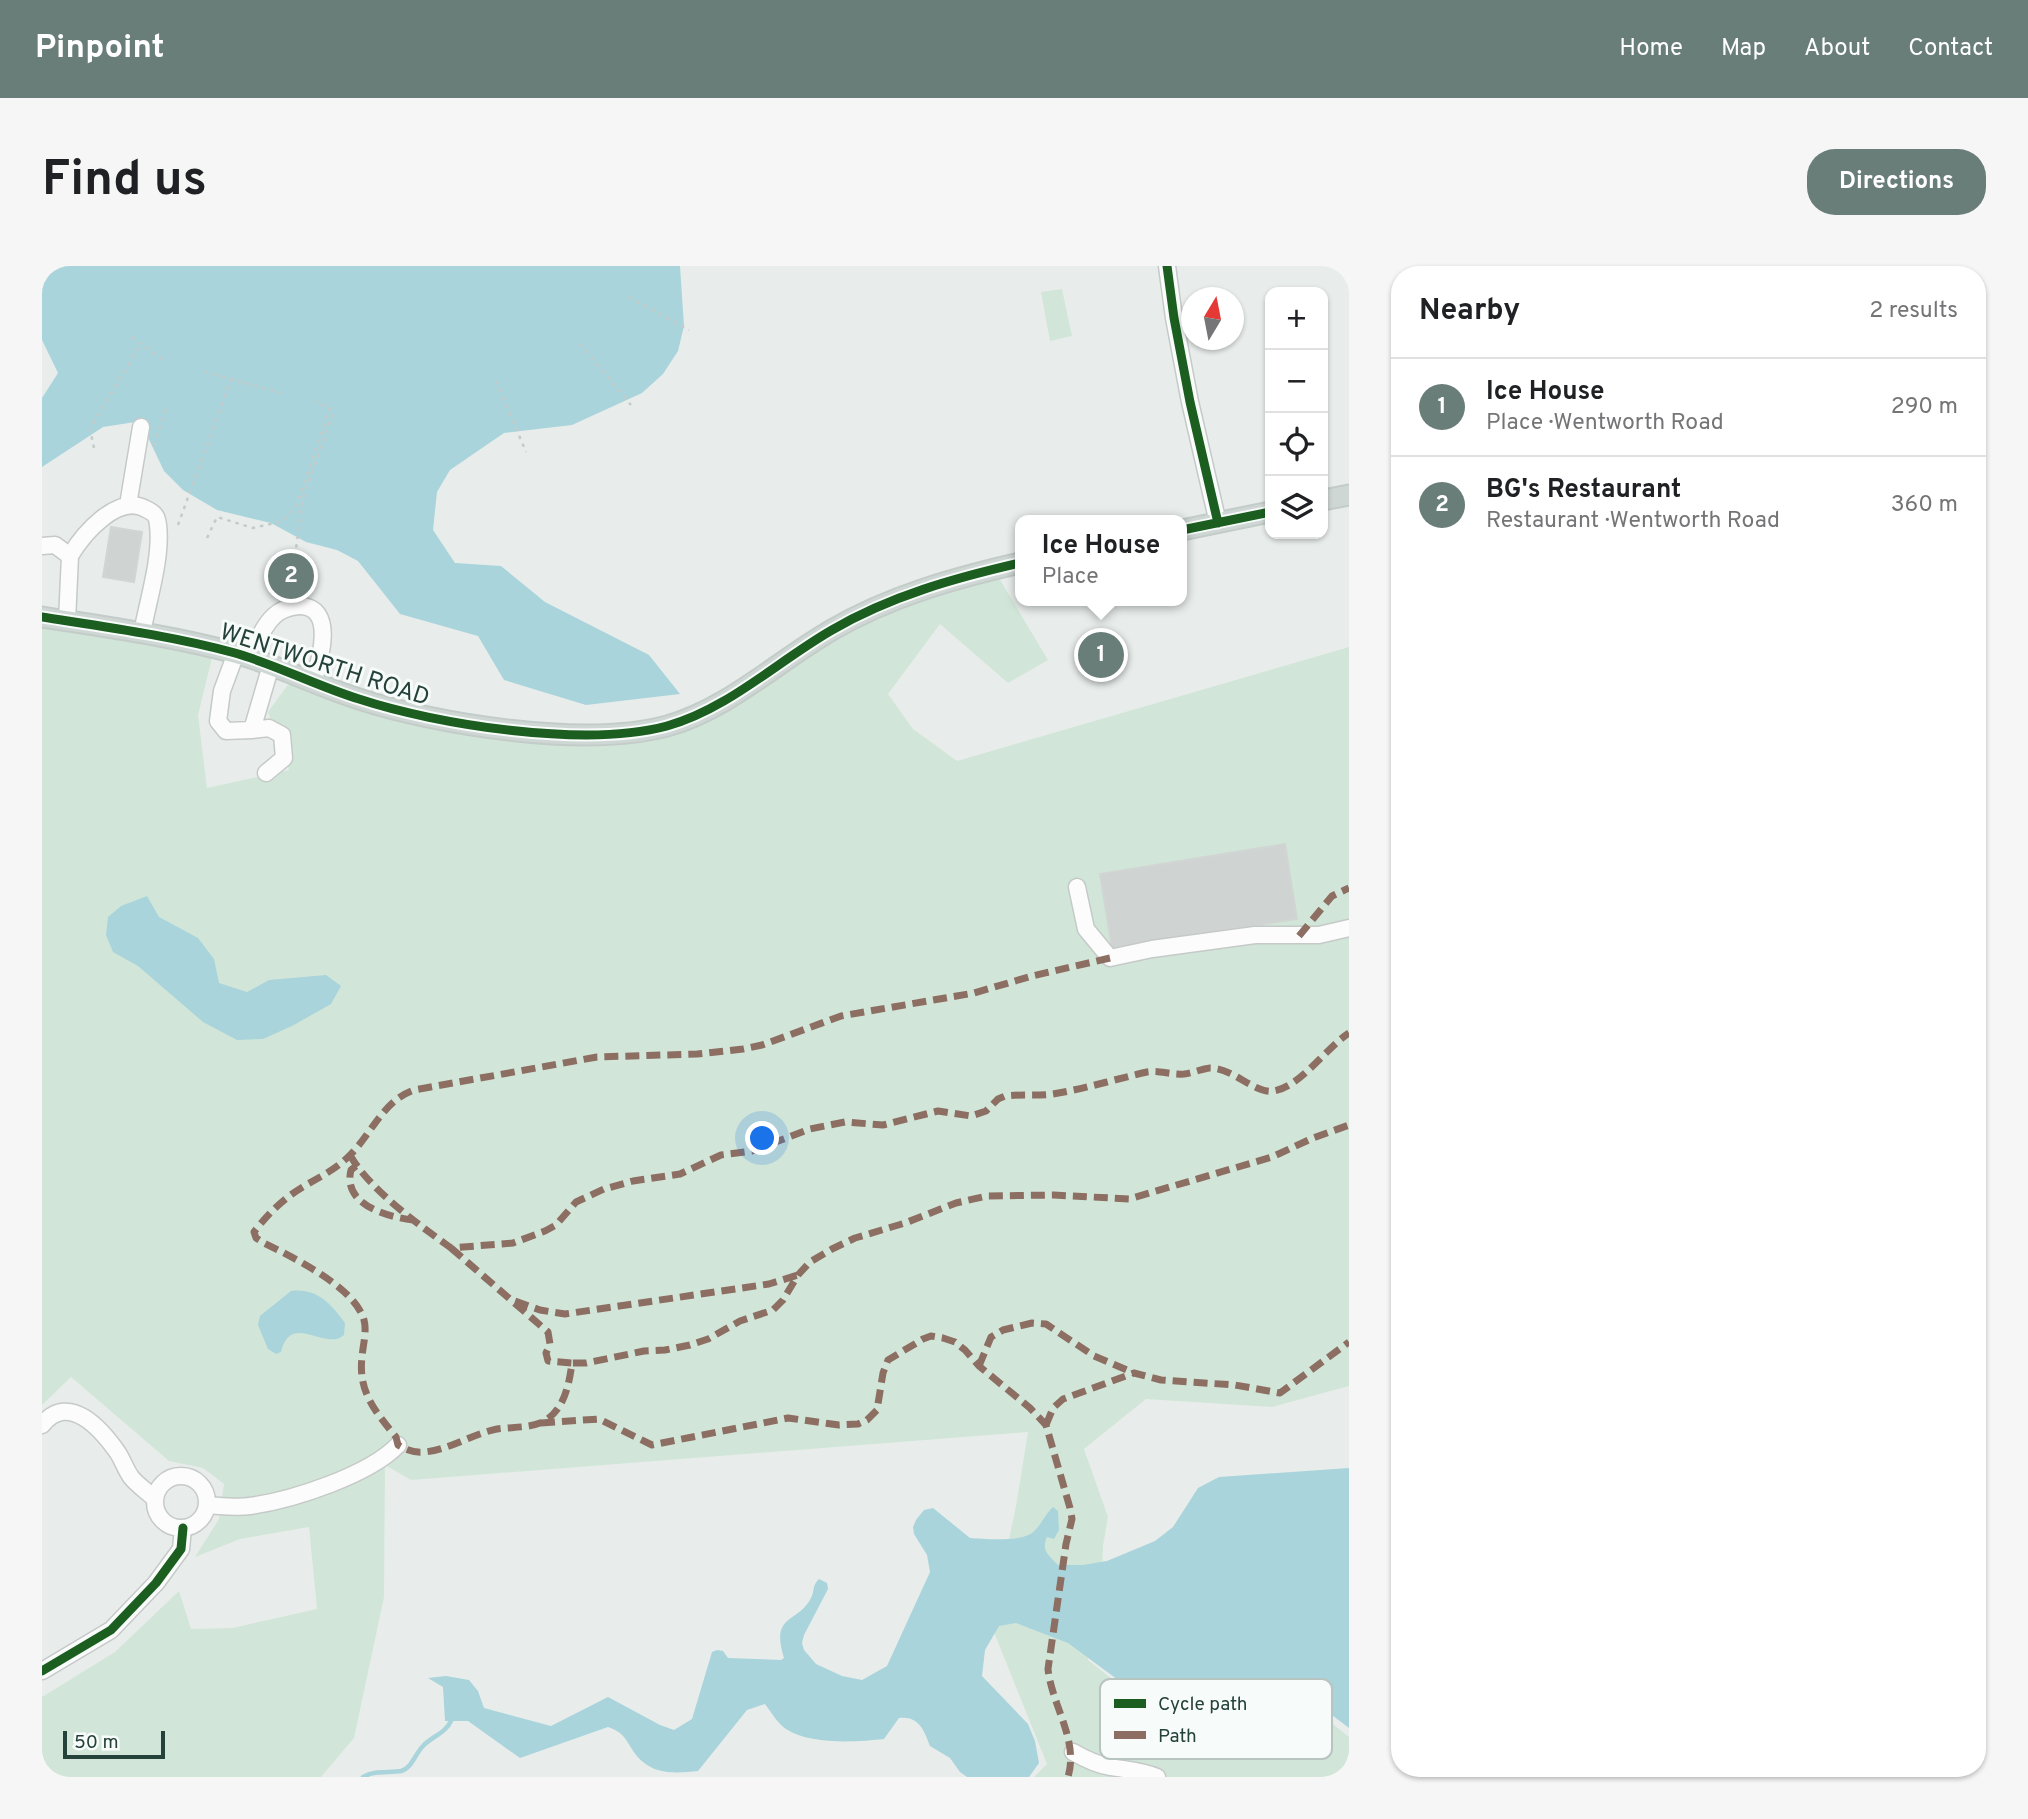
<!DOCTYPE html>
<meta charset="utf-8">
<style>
:root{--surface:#fff;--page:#f6f6f6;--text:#202124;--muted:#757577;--line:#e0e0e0;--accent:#697e78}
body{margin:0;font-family:Overpass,sans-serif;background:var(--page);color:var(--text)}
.controls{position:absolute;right:21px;top:21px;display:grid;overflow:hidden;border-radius:14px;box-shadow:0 2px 5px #0004}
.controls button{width:63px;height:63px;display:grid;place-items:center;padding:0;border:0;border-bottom:2px solid var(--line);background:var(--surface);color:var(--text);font:35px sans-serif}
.compass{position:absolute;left:1139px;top:21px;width:63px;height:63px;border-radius:50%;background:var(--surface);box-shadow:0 2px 5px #0004;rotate:10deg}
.scale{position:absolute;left:21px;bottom:18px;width:102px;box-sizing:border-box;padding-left:7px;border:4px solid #24423a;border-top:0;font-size:19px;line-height:24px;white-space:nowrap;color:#24423a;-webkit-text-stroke:5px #f7fbf9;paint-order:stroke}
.you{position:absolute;left:721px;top:873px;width:24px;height:24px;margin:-18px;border:5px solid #fff;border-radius:50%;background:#1a73e8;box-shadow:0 0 0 10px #1a73e833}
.badge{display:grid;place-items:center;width:46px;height:46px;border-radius:50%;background:var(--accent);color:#fff;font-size:23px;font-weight:700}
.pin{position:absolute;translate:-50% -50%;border:4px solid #fff;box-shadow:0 2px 7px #0006}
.popup{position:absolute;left:973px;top:249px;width:172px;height:91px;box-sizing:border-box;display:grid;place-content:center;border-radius:14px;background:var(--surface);filter:drop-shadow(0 2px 5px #0005);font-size:23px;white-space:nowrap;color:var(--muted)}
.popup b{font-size:26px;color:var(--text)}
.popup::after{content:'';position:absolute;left:50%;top:100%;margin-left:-14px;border:14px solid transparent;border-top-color:var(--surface)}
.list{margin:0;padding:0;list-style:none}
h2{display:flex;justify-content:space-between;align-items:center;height:91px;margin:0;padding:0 28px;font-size:30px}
h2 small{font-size:23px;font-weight:400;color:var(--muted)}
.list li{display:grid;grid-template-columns:46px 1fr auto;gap:21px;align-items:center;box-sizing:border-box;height:98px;padding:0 28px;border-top:2px solid var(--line)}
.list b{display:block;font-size:26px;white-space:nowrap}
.list p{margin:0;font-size:23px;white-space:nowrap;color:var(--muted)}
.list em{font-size:23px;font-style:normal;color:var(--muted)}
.icon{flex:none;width:38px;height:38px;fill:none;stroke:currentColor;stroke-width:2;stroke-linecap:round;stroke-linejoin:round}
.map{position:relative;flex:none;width:1307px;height:1511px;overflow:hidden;border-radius:28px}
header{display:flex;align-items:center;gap:42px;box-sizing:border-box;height:98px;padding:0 35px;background:var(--accent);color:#fff}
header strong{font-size:33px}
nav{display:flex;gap:38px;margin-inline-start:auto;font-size:24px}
.intro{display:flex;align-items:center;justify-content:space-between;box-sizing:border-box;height:168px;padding:0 42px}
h1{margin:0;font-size:49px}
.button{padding:18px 32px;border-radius:28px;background:var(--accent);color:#fff;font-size:24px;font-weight:700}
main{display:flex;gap:42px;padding:0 42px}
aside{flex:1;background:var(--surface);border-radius:28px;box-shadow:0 2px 5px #0004}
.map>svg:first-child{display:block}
</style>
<header>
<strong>Pinpoint</strong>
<nav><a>Home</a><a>Map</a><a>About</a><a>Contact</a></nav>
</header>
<div class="intro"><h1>Find us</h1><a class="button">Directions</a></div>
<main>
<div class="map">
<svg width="1307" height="1511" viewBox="0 0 1307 1511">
<rect width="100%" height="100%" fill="#e8edeb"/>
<path fill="#d1e6d8" d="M1020,23L1030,70L1008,75L999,26Z
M957,312L1006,394L966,417L898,358L846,428L871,463L915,495L1307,381V1120L1230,1141L1104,1133L1042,1183L1066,1251L1061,1280L1060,1309L1045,1382L1046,1394L1105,1441L1133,1445L1252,1427L1307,1471V1511H992L1005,1498L949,1359L974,1240L986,1166L369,1214L343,1199L342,1331L312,1472L279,1511H0V1431L73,1386L137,1325L149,1363L190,1362L275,1343L267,1261L198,1273L153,1291L177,1253L182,1218L161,1202L127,1195L29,1111L0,1139V359L112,379L170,392L156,449L165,522L247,504L226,446L248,416L562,477L686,441L769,389L859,339Z"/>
<path fill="#a9d4db" d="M0,0H638L642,60L636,85L621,108L600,127L530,159L462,167L408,204L395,226L391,264L413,297L459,300L503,336L607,389L638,428L544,439L462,414L436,370L358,348L316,295L295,284L264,276L229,257L175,244L141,224L122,205L102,163L93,156L61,161L0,201V132L16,107L0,74Z
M105,630L117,651L156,672L172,693L177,717L205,726L227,714L284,709L299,720L289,738L250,760L221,773L195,774L161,756L96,700L71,686L64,669L66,651L79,640Z
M249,1025C275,1022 288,1037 303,1057L302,1069C283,1086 249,1045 239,1086L234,1088L226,1083L216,1059L218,1050Z
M1307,1202V1462L1253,1421H1213L1189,1433L1133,1441L1106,1436L1026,1377L974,1357L957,1360L943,1384L940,1410L986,1458L993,1475L997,1497L987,1511H925L918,1506L908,1492L888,1480C882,1464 877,1450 857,1452L842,1473C815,1476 768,1479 744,1463C736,1458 729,1446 723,1438L705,1444L656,1505C637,1507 616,1509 601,1496C585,1483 588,1468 566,1461L478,1492L426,1455H403L401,1421L386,1412L404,1410L427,1414L436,1425L442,1442L509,1460L566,1431L618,1459L632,1464L650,1453L670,1386L675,1384L681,1385L686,1392L739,1394L742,1392C728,1347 756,1358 769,1332C773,1324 770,1319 777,1313L785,1317L786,1323L762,1369L760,1377L762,1384L774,1398L800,1410L820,1414L845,1400L888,1306L885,1289L872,1268L871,1261L874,1254L882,1244L891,1242L928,1272C943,1273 978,1276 990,1267C999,1260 1003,1248 1011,1241L1016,1245L1017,1264L1012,1273L1005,1271C999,1285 1006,1288 1016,1299H1041L1065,1295L1113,1275L1131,1261L1156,1222L1177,1211Z"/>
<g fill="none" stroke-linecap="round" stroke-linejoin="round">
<path stroke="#a9d4db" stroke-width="4.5" d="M321,1511C333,1504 346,1507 359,1505C370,1502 373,1488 381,1480C390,1470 403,1468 409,1455"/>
</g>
<path fill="#cfd4d2" stroke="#d1d6d4" stroke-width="2" d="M69,261L100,266L92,316L61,311Z
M1063,381L1072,396L1046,410L1037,397Z
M1243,578L1255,653L1070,682L1058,608Z"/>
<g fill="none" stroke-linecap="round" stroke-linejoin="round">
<defs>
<path id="minor" d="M1125,0L1132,52L1148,136L1176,257
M86,239L99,161
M0,280L13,279L28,290L25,355
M28,290C41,268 76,227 104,243C112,247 115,249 116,259C120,291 106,334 100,367
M194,387L180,425L176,455L184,465L210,464L229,399
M207,392C215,378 220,361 232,350C239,343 247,341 256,340C295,339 278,395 271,416
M210,464L227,462L240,469L242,492L224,507
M1035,621L1044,663L1068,692L1110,683L1213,669H1277L1307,662
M0,1159C27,1125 60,1164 76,1187C81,1195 84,1204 89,1211C95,1219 106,1226 113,1233
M113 1236a26 26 0 1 1 52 0a26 26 0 1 1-52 0Z
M165,1239C180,1240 194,1242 208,1240C251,1234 327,1209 356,1179
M0,1405L69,1364L114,1317L139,1283L141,1262
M1031,1486C1043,1493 1055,1499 1069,1501C1085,1504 1099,1504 1115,1511"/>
<path id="major" d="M1281,234L1307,229
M1140,264L1228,246
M0,351C64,361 130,370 193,387C235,399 275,420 317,433C396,459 544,482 625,460C686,443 736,395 790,364C848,330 913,312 978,297"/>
</defs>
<use href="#minor" stroke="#c5cac8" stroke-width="19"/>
<use href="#major" stroke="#c3ccc9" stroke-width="23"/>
<path stroke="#c3ccca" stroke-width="2.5" stroke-dasharray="3.5 5" stroke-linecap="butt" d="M587,31L647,64
M90,71L123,95
M538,78L589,139
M163,106L243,128
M454,115L484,186
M112,179L124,142
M52,182L48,163L99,77
M136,259L189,113
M165,272L175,251L211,262L241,255L254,241L288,142L274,136
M253,290L261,232L291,147"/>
<use href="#minor" stroke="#fcfcfc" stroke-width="16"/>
<use href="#major" stroke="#cfd7d5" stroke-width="19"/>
<path stroke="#8d6e63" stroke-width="7" stroke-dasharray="14 7" stroke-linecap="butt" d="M1257,670L1290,630L1307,622
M1068,692L990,710L932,727L799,750L720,779L701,783L655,788L555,791L372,824C340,835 329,870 305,892C287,909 265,916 246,931C233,941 222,953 212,966L214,972L222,977C250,991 313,1021 322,1054C325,1065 321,1079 320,1091C316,1126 333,1145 354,1171L356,1179C364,1184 372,1187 382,1186C407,1184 430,1168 455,1163C468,1161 486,1162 498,1157C522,1147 527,1119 530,1097H544L602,1085L623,1084L648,1079L666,1073L698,1055L731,1044L741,1034L756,1009L768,996L790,983L813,972L863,957L914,937L945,930L1012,929L1087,933L1230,891L1271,872L1307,859
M308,889C327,923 377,959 409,982L471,977L503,965L514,959L534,936L562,923L591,915L638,908L679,889L710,885L768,863L803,856L841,859L896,845L929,850L944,845L956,833L963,830C979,828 995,830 1011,828C1042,823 1074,813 1105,806C1117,804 1129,809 1142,808C1151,807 1159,803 1168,802C1192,802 1212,828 1232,825C1259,820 1284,782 1307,767
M314,900L309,904C300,939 346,951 371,954
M409,982L506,1066L508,1078L504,1087L506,1095L530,1097
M473,1035L498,1044L523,1048L727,1018L756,1009
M937,1100L949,1071L961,1064L990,1057L1004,1058L1052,1090L1092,1107
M499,1157L557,1153L610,1179L746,1152L797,1159L816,1158L825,1154L835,1144L841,1107L846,1094L881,1073L889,1070L901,1072L913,1076L923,1084L937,1100L988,1142L1004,1159L1028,1242L1030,1253L1024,1278L1006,1403C1010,1440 1037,1474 1026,1511
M1004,1159L1011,1142L1021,1133L1092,1107L1119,1114L1193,1119L1238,1127L1307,1076"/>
<defs>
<path id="cycleway" d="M1125,0L1132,52L1148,136L1176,257
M1140,264L1228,246
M0,351C64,361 130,370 193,387C235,399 275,420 317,433C396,459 544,482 625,460C686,443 736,395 790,364C848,330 913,312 978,297
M0,1405L69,1364L114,1317L139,1283L141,1262"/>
</defs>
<use href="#cycleway" stroke="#f7fbf9" stroke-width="13"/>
<use href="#cycleway" stroke="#1b5e20" stroke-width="9"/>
</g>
<g text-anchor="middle" stroke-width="6" stroke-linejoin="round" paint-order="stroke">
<g font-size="24" fill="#24423a" stroke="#f7fbf9">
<text transform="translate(283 398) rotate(18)" y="8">WENTWORTH ROAD</text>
</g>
</g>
<rect x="1058" y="1413" width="232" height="80" rx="10" fill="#f7fbf9" stroke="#b8c4c0" stroke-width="2"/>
<rect x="1072" y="1433" width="32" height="9" fill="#1b5e20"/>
<rect x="1072" y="1465" width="32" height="8" fill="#8d6e63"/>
<g font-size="19" fill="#24423a">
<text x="1116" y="1444">Cycle path</text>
<text x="1116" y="1476">Path</text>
</g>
</svg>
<div class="controls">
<button>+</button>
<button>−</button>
<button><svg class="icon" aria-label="locate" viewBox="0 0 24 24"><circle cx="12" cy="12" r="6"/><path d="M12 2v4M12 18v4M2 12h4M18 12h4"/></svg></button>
<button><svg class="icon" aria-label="layers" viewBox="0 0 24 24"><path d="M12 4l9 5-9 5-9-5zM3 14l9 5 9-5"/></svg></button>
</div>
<svg class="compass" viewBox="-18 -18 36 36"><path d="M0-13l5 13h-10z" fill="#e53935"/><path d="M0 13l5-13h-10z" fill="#757577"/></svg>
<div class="scale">50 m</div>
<div class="you"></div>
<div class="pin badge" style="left:1059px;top:389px">1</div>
<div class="popup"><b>Ice House</b>Place</div>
<div class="pin badge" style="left:249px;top:310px">2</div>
</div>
<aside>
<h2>Nearby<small>2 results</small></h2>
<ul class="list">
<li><span class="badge">1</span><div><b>Ice House</b><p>Place · Wentworth Road</p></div><em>290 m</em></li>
<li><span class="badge">2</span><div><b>BG's Restaurant</b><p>Restaurant · Wentworth Road</p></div><em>360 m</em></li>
</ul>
</aside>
</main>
